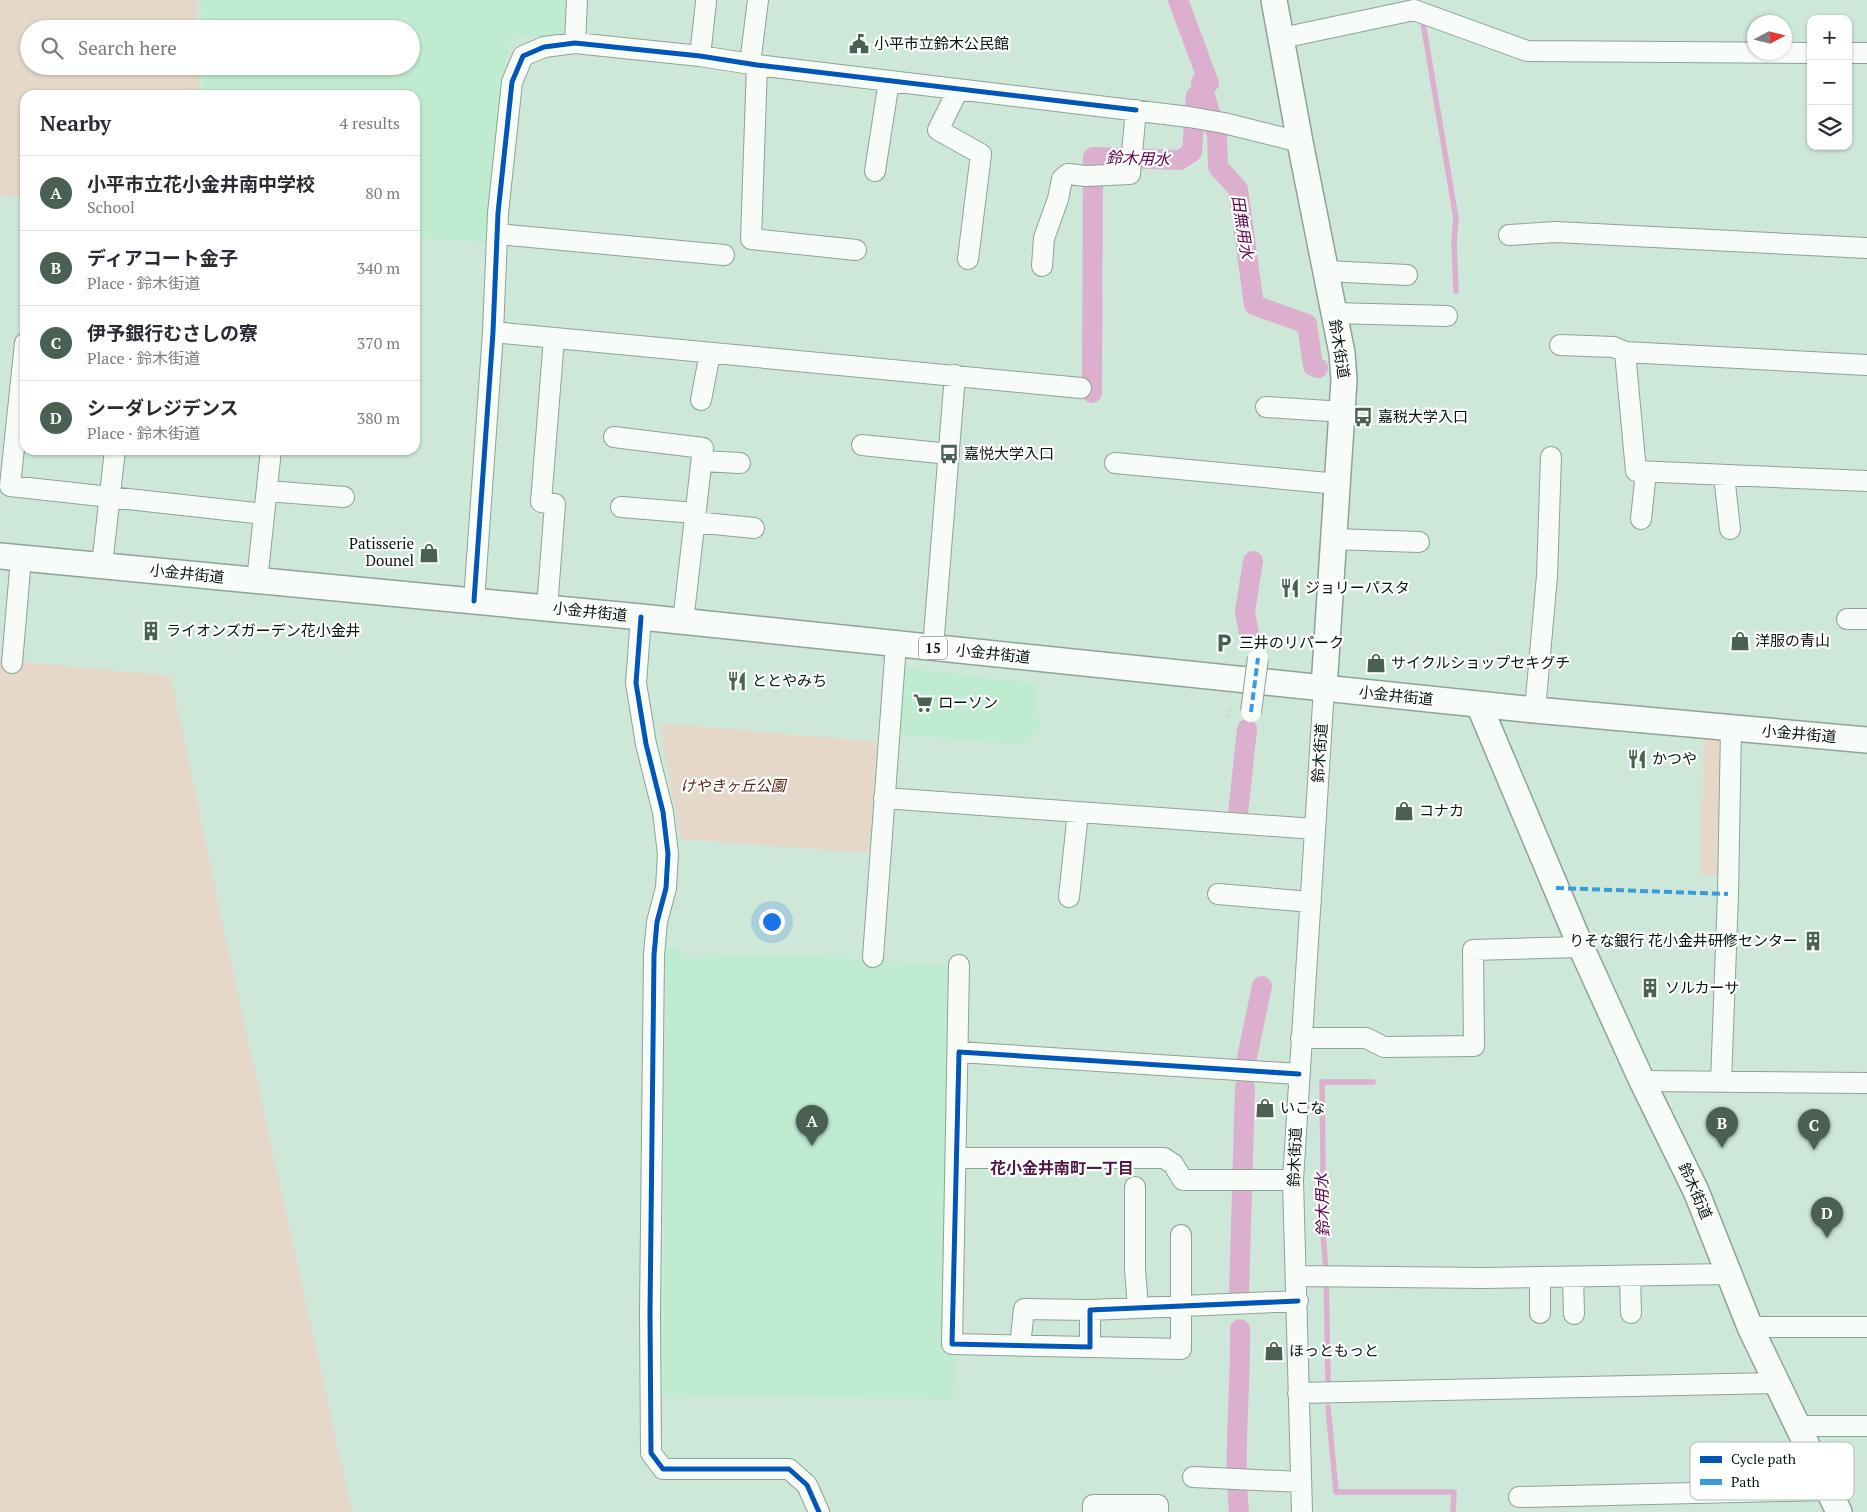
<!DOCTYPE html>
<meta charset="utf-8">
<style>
:root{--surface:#fff;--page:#f2f2f3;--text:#2b2b33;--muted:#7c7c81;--line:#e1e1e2;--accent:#4a6053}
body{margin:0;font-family:"PT Serif","Noto Sans JP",serif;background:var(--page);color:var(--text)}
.controls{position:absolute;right:15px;top:15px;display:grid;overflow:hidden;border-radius:10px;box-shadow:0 1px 4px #0004}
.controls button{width:45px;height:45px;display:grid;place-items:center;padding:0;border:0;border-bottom:1px solid var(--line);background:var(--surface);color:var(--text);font:25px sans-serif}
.compass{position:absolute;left:1747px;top:15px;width:45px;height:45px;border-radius:50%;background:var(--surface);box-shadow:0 1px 4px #0004;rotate:83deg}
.you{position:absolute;left:771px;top:921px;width:18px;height:18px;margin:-12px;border:4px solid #fff;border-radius:50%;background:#1a73e8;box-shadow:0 0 0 8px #1a73e833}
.badge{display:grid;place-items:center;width:32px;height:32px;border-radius:50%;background:var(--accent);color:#fff;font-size:16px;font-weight:700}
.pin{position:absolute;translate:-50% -41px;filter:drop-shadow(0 1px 2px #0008)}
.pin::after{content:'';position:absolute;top:26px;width:18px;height:15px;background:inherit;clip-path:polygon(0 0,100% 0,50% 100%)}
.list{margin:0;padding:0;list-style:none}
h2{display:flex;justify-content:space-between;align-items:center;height:65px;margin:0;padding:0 20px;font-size:21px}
h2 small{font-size:16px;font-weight:400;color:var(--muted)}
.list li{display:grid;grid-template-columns:32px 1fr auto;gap:15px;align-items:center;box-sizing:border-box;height:75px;padding:0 20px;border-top:1px solid var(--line)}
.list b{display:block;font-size:19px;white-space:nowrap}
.list p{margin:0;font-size:16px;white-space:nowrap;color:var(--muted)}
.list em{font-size:16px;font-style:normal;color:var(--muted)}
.icon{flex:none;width:28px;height:28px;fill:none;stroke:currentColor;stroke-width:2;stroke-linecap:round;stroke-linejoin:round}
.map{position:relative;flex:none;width:1867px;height:1512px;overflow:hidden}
.search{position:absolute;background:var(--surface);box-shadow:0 1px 4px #0004;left:20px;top:20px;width:400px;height:55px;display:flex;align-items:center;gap:12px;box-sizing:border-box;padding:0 18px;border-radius:28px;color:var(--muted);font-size:19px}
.panel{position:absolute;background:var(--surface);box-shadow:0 1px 4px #0004;left:20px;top:90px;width:400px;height:365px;border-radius:15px}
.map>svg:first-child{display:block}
</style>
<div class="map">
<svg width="1867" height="1512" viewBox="0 0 1867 1512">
<rect width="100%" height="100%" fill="#cde8d8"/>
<path fill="#bfebd1" d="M201,0H570L569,32L546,37L512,34L502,85L489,243L415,237V95H203V66H411V29H202Z
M906,668L1038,684L1035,718L1043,719L1027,745L900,734Z
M666,947L681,948V958L702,959L703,954L841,958L966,967L954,1399L663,1394Z"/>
<path fill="#e6d8c9" d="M0,0H197L198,29H29V66H199L200,95H25V198L0,196Z
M0,660L171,676L224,930L352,1512H0Z
M659,723L878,742L869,853L681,839Z
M1704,737L1727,738L1722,874L1700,875Z"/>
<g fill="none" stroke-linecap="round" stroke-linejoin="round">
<path stroke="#dcafcf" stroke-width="5.5" d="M1422,17L1456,218L1454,243L1456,291
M1328,1379L1326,1270L1320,1199L1323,1168L1322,1082H1373
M1328,1407L1336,1492H1454L1453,1512"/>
<path stroke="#dcafcf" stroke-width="20" d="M1201,82L1217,136L1218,167L1238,189L1254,305L1307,324L1313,366L1318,368
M1092,393L1093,157L1180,160L1192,152L1196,96L1209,83L1178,0
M1249,634L1245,612L1253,561
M1238,814L1247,729
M1246,1062L1262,986
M1239,1294L1245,1087
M1239,1512C1233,1451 1241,1390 1240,1329"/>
<defs>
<path id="minor" d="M1282,38L1414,10L1527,51L1811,53
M575,43L577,0
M1848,53H1867
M700,56L706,2
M750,64L758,0
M757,65L751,239L856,250
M958,90L938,130L981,154L968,259
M875,171L889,81
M497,234L724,255
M1509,235L1556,232L1867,248
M1042,266L1044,238L1058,199L1062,179L1068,174L1086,176L1130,174L1136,110
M1325,271L1407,275
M1333,313L1447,316
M493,332L1081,388
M25,343L10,486L264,514
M1560,345L1614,347L1625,352
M1867,365L1625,352L1636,471L1867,481
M701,400L710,353
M1266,407L1344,412
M614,437L703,448L683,622
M862,445L949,454
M702,461L740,463
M1115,463L1338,484
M1724,475L1730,529
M267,491L344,497
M621,507L695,513
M1641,519L1646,472
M694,522L754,528
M1333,539L1419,542
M102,565L115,450
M257,581L271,450
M474,601L493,332L498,213L512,82L523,56L544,47L575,43L700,56L757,65L1189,117L1224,123L1300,142
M547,608L555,504L541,502L554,338
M641,617L636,683L646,744L663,812L668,854L666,888L657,922L654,955L650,1313L651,1453L663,1469H789L807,1485L819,1512
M1847,619H1867
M933,648L955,375
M12,663L21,558
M1535,710L1547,576L1551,457
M884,798L1315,829
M1218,894L1311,902
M1069,897L1078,812
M873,957L896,644
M959,965L952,1344L1090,1347V1310L1298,1301
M1301,1038H1366L1384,1047L1474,1046L1473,950L1581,947
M959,1052L1299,1074
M1642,1081L1867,1083
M1721,1082L1728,894L1731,728
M957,1158H1164L1173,1164L1183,1180H1293
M1135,1187V1269L1138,1308
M1297,1276L1484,1278L1730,1274
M1630,1276L1631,1313
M1573,1277L1574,1314
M1540,1313V1277
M1750,1327H1867
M1020,1346L1024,1309L1090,1310
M1090,1347L1181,1349V1235
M1298,1393L1776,1383
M1796,1426H1867
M1193,1477L1301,1482
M1519,1497L1828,1490
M1093,1512V1505H1158V1512
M1302,1512L1293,1180L1324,688"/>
<path id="major" d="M1274,0L1300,142L1342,353L1344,380L1324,688
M0,556L641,617L1535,710L1867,740
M1479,705L1581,947L1642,1081L1696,1191L1750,1327L1839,1512"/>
</defs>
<use href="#minor" stroke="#8da396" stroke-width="22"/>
<use href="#major" stroke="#8da396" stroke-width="28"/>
<path stroke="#d0d8d3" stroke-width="3" stroke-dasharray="4 4" stroke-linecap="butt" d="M1232,710L1229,709V716H1233"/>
<use href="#minor" stroke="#f8fcf9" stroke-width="20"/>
<use href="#major" stroke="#f8fcf9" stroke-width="25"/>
<defs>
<path id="minor-bridge" d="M1251,712L1258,658"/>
</defs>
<use href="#minor-bridge" stroke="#8da396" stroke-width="22" stroke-linecap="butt"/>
<use href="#minor-bridge" stroke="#f8fcf9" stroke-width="20"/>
<path stroke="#399ade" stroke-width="4" stroke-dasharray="8 4" stroke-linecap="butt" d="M1251,712L1258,658
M1556,888L1728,894"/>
<defs>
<path id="cycleway" d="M474,601L493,332L498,213L512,82L523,56L544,47L575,43L700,56L757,65L1136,110
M641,617L636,683L646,744L663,812L668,854L666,888L657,922L654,955L650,1313L651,1453L663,1469H789L807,1485L819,1512
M1298,1301L1090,1310V1347L952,1344L959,1052L1299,1074"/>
</defs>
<use href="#cycleway" stroke="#fff" stroke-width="8"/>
<use href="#cycleway" stroke="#0057b8" stroke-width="5"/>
</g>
<defs>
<symbol id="civic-bare" viewBox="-9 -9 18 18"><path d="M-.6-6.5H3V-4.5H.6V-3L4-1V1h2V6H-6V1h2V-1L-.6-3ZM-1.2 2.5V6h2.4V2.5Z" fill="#4a6053" stroke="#fff" stroke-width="2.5" paint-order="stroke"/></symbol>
<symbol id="bus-bare" viewBox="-9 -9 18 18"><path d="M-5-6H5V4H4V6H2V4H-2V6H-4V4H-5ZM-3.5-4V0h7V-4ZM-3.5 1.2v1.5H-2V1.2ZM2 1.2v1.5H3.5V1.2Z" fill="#4a6053" stroke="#fff" stroke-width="2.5" paint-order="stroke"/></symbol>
<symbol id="shop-bare" viewBox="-9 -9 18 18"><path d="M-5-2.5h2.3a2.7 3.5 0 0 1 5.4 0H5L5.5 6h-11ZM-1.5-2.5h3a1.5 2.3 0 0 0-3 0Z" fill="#4a6053" stroke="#fff" stroke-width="2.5" paint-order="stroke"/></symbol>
<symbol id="restaurant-bare" viewBox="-9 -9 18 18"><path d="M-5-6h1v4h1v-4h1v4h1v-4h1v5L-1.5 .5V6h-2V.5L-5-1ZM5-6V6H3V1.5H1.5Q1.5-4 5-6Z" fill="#4a6053" stroke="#fff" stroke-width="2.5" paint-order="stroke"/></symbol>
<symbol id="building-bare" viewBox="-9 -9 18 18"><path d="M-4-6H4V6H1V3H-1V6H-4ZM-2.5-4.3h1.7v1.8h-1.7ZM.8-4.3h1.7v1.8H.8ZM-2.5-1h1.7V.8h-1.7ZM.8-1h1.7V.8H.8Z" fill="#4a6053" stroke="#fff" stroke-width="2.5" paint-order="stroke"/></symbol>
<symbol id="parking-bare" viewBox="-9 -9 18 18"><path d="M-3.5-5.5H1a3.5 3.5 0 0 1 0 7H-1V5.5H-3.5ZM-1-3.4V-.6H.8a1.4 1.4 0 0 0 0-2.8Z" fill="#4a6053" stroke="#fff" stroke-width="2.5" paint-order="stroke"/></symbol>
<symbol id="supermarket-bare" viewBox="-9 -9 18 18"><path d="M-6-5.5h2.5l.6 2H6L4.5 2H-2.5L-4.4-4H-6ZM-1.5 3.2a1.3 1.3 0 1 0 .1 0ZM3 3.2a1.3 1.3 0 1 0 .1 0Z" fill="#4a6053" stroke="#fff" stroke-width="2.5" paint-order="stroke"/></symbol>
</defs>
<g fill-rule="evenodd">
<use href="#civic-bare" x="845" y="30" width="28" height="28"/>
<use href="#bus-bare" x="1349" y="403" width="28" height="28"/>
<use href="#bus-bare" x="935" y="440" width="28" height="28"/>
<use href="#shop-bare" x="415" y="539" width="28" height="28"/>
<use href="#restaurant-bare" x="1276" y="574" width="28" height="28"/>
<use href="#building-bare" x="137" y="617" width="28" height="28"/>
<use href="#shop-bare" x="1726" y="627" width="28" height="28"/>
<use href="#parking-bare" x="1210" y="629" width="28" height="28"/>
<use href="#shop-bare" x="1362" y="649" width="28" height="28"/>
<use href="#restaurant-bare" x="723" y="667" width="28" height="28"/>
<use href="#supermarket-bare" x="909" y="689" width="28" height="28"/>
<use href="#restaurant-bare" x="1623" y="745" width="28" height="28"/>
<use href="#shop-bare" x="1390" y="797" width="28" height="28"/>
<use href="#building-bare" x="1799" y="927" width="28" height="28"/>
<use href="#building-bare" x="1636" y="974" width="28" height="28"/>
<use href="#shop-bare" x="1251" y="1094" width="28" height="28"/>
<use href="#shop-bare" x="1260" y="1337" width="28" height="28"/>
</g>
<g text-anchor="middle" stroke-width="4.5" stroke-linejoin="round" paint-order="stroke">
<rect fill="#fff" stroke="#4f5c55" stroke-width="1" x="919" y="636.5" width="28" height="23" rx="4"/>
<g font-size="14" font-weight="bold" fill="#04160c">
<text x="933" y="653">15</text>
</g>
<g font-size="15" fill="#04160c" stroke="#fff" text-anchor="start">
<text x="874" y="49">小平市立鈴木公民館</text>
<text x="1378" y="422">嘉税大学入口</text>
<text x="964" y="459">嘉悦大学入口</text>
<text x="414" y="549" text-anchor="end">Patisserie<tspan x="414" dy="17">Dounel</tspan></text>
<text x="1305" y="593">ジョリーパスタ</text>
<text x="166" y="636">ライオンズガーデン花小金井</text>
<text x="1755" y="646">洋服の青山</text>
<text x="1239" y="648">三井のリパーク</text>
<text x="1391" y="668">サイクルショップセキグチ</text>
<text x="752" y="686">ととやみち</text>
<text x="938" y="708">ローソン</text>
<text x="1652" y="764">かつや</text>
<text x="1419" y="816">コナカ</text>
<text x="1798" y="946" text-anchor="end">りそな銀行 花小金井研修センター</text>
<text x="1665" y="993">ソルカーサ</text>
<text x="1280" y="1113">いこな</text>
<text x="1289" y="1356">ほっともっと</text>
</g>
<g font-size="15" fill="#04160c" stroke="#fff">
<text transform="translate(1339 349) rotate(81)" y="5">鈴木街道</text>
<text transform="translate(187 574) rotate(6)" y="5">小金井街道</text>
<text transform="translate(590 612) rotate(6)" y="5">小金井街道</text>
<text transform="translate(993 654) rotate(6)" y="5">小金井街道</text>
<text transform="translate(1396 696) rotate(6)" y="5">小金井街道</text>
<text transform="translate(1799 734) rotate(5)" y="5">小金井街道</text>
<text transform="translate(1320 753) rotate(-86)" y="5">鈴木街道</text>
<text transform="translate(1295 1157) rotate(-88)" y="5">鈴木街道</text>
<text transform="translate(1695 1191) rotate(66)" y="5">鈴木街道</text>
</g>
<g font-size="15" font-style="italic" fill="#592311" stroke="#fff">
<text x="733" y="791">けやきヶ丘公園</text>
</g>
<g font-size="16" font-style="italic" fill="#5e034d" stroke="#fff">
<text transform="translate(1138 158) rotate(2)" y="6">鈴木用水</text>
<text transform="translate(1243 227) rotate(81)" y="6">田無用水</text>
<text transform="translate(1322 1205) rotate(-92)" y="6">鈴木用水</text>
</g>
<g font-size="16" font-weight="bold" fill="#4e1641" stroke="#fff">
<text x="1062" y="1174">花小金井南町一丁目</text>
</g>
</g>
<rect x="1690" y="1442" width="164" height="58" rx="8" fill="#fff" stroke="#b4b9b6" stroke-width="1"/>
<rect x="1700" y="1456" width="22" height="7" fill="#0057b8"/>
<rect x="1700" y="1479" width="22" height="6" fill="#399ade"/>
<g font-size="14" fill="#04160c">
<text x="1731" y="1464">Cycle path</text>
<text x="1731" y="1487">Path</text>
</g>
</svg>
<div class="controls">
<button>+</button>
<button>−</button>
<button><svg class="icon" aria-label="layers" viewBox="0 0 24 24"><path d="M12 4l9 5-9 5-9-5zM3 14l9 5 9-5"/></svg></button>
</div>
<svg class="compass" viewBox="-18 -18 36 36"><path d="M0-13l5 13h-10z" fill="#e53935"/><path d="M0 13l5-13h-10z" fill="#7c7c81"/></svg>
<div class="you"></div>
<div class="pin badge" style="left:812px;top:1146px">A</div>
<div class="pin badge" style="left:1722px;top:1148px">B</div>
<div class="pin badge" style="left:1814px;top:1150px">C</div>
<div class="pin badge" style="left:1827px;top:1238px">D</div>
<div class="search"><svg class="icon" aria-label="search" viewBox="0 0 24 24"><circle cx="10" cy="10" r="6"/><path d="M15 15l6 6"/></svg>Search here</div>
<section class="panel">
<h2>Nearby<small>4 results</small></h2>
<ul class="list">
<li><span class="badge">A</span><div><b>小平市立花小金井南中学校</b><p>School</p></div><em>80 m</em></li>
<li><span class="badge">B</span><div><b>ディアコート金子</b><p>Place · 鈴木街道</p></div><em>340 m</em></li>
<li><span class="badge">C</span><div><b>伊予銀行むさしの寮</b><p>Place · 鈴木街道</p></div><em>370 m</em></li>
<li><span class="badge">D</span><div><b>シーダレジデンス</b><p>Place · 鈴木街道</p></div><em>380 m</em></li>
</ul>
</section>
</div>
